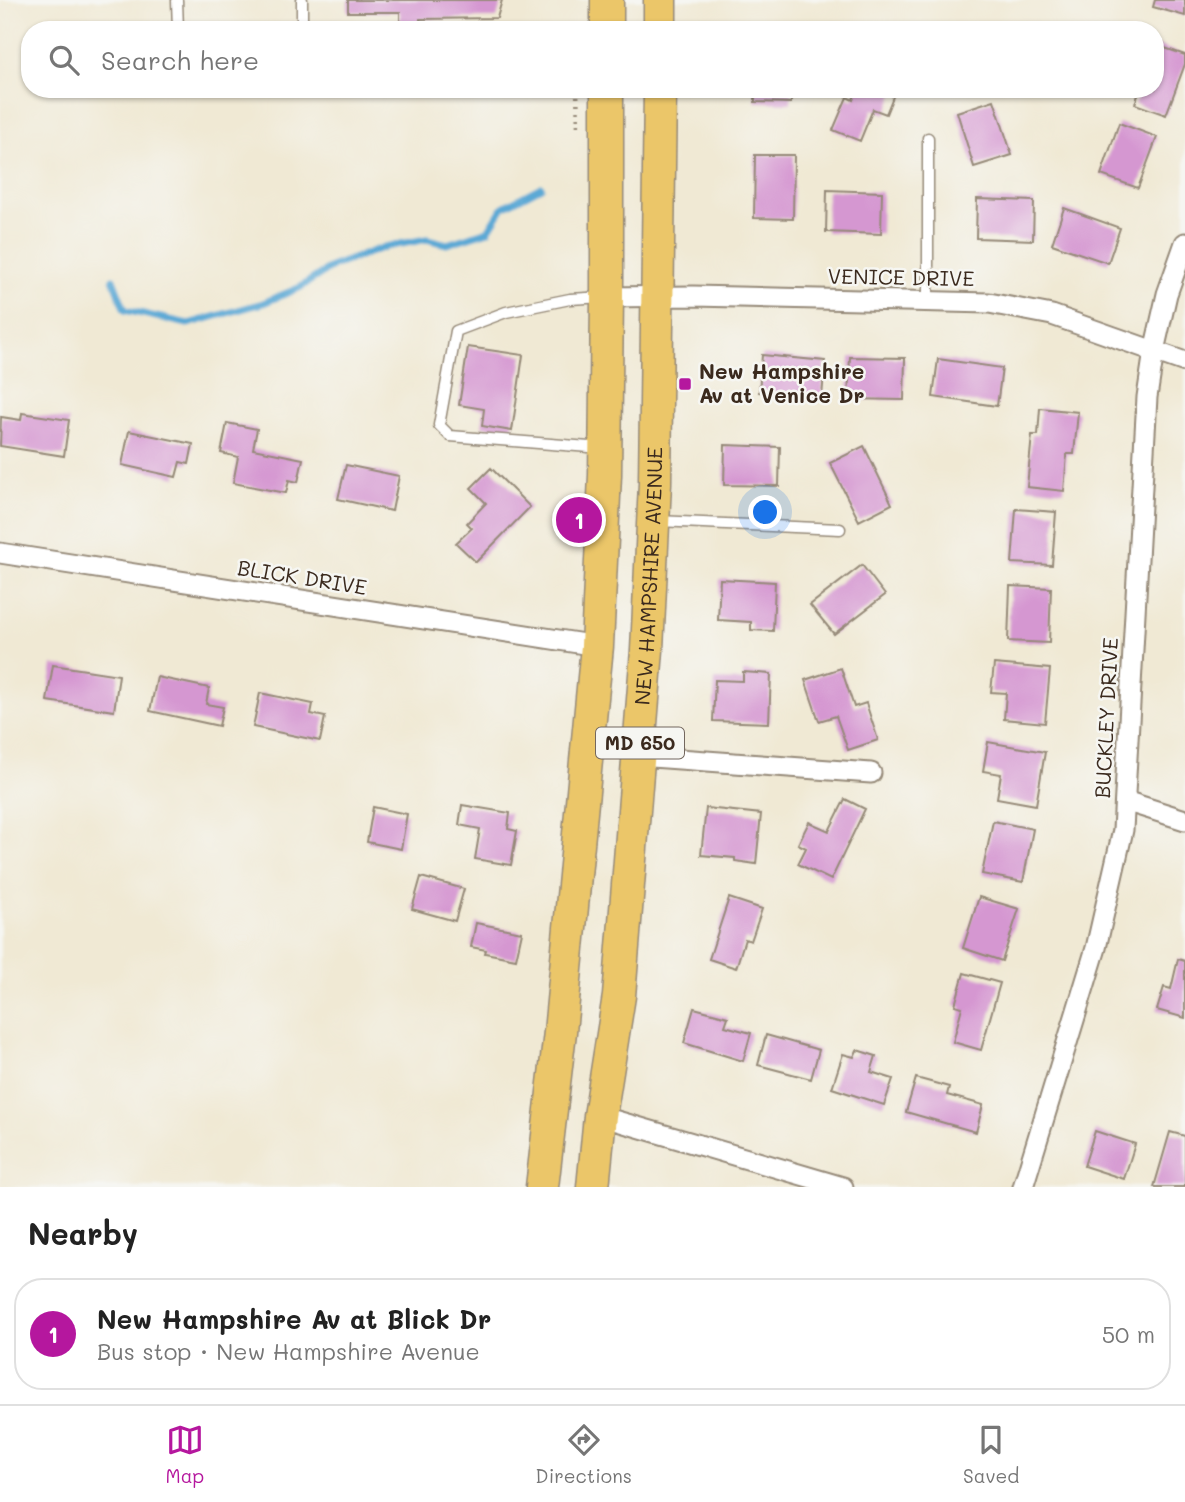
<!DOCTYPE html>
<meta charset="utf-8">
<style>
:root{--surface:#fff;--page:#f2f2f2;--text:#222;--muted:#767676;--line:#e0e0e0;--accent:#b5179e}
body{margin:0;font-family:Mali,sans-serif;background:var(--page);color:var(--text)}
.you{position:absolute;left:766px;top:513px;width:24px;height:24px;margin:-18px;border:5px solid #fff;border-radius:50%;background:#1a73e8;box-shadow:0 0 0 10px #1a73e833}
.badge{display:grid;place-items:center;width:46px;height:46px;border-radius:50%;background:var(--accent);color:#fff;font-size:23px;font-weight:700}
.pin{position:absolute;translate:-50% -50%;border:4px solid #fff;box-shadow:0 2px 7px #0006}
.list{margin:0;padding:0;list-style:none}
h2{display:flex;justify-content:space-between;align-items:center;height:91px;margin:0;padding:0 28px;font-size:30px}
h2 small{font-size:23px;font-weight:400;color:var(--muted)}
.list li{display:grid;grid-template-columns:46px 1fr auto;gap:21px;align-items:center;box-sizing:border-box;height:112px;margin:0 14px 14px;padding:0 14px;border:2px solid var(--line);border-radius:28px}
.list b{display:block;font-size:26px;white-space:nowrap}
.list p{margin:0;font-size:23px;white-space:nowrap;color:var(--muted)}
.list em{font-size:23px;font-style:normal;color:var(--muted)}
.icon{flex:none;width:38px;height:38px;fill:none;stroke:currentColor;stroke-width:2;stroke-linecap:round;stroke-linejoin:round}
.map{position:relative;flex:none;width:1185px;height:1187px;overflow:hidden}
.search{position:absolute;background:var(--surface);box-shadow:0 2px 5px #0004;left:21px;right:21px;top:21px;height:77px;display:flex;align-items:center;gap:18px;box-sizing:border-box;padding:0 24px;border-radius:28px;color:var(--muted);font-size:26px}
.sheet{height:217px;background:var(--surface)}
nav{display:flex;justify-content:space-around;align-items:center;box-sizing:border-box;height:98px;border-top:2px solid var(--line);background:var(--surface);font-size:19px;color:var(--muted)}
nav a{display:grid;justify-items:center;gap:4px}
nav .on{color:var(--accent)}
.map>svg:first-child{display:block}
</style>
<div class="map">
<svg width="1185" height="1187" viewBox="0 0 1185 1187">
<rect width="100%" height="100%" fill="#f6f6f2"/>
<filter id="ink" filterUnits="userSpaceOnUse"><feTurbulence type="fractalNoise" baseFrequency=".0143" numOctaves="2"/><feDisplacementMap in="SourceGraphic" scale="14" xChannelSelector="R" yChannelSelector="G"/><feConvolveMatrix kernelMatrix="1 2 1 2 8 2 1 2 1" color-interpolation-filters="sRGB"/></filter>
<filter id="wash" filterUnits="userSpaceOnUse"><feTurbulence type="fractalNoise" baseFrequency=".00686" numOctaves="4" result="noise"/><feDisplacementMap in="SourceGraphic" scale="28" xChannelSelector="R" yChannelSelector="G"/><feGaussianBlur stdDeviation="1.57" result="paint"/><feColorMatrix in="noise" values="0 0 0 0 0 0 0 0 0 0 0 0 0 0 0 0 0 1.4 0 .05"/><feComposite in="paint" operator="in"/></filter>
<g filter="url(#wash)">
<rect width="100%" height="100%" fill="#f0e9d4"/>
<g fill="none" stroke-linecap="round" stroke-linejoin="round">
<path stroke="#5ca9d5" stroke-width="7" d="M113,279L125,310L188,324L263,303L299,288L333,266L385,247L427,239L447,244L488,231L503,207L541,187"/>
</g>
<g id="blocks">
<path fill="#d597d1" d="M348,0H502L497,18L420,19V30H400V12H348Z
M1155,0H1185V16L1153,7Z
M1156,45L1185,55V64L1166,115L1135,104L1140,89H1155Z
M755,89H791V103L755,102Z
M857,89H896L886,114L873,109L860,141L833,130L847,97L853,100Z
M994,100L1012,155L974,167L957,112Z
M1119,123L1157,137L1138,188L1101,175Z
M755,155H794L793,219L754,218Z
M827,190L882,192L881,234L826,232Z
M977,199L1034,201L1033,240L976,238Z
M1064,208L1120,228L1108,263L1052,244Z
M468,347L523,355L512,431L482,426L484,409L459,405Z
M762,355L825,361L822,397L759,392Z
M850,357L905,358L904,400L848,399Z
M938,359L1002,368L997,406L933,397Z
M1040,408L1078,412L1074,454H1067L1064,491L1027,487L1032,435H1038Z
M22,413L69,420L64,456L0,446L1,417L21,420Z
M227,423L257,429L253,449L303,459L298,482L289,480L286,493L233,483L238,457L221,453Z
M129,431L193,444L189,464L180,462L176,477L122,465Z
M725,445L780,447L779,486L724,485Z
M864,446L892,504L859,521L830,463Z
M346,465L399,476L392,511L338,499Z
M491,468L530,507L476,562L456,543L472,528L467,523L486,503L471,488Z
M1016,509L1056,512L1052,565L1012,563Z
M862,565L885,595L834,634L810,605Z
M720,579L775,582L773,631L751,630V622L718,620Z
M1010,586L1051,588L1049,643L1008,641Z
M994,664L1050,669L1045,723L1004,719L1006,693L991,692Z
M53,665L119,675L114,711L47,701Z
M841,668L854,707L866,703L878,740L848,750L836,716L819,721L805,680Z
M743,672L771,674L769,723L713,721L715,680L743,681Z
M157,677L209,688L206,704L223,707L219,726L150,711Z
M260,693L313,704L311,714L325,717L320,741L253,727Z
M988,742L1045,752L1036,805L997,798L1001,774L983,771Z
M845,799L865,809L831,880L798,864L806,848L798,844L809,822L829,831Z
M462,805L510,813L508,829L517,831L511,865L475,859L480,829L459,825Z
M373,807L407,814L401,849L367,842Z
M706,808L761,814L756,864L735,861V858L701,855Z
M993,821L1033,829L1023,882L982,874Z
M421,877L464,889L455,921L412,909Z
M979,897L1019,909L1002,961L963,948Z
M729,898L762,909L751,941L745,939L736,968L709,959Z
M476,923L522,932L516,959L485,953L486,950L471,947Z
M1178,959L1185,961V1018L1157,1010L1164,987L1171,989Z
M964,973L1000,983L981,1050L953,1042L962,1007L955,1005Z
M694,1008L728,1017L725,1026L751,1033L743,1061L684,1043Z
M766,1035L819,1050L811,1079L758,1065Z
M857,1050L876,1056L871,1072L893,1079L884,1105L832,1088L843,1054L854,1057Z
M916,1078L949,1087L947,1095L983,1105L976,1132L906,1112Z
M1095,1131L1135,1144L1124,1179L1084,1166Z
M1170,1132L1185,1136V1187H1154Z"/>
</g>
</g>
<g filter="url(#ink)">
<use href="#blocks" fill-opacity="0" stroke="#968a79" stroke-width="2"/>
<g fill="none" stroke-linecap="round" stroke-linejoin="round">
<defs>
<path id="service" d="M177,0L178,30
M302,0V30
M928,138V302
M602,448L450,436L439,425L456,331L506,312L570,299L604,297
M657,521L840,529"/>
<path id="minor" d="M607,297L693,296L989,303L1052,315L1185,362
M0,553L597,646
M638,756L871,773
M1125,801L1185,820
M600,1116L843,1187
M1023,1187L1096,948L1123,830L1147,397L1154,351L1167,294L1185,243"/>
<g id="primary">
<path d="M607,0V30"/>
<path d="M660,0V30"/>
<path d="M542,1187L560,1032L597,646L605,475L607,297V89"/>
<path id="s1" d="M593,1187L600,1116L619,996L647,650L655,483L660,89"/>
</g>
</defs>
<use href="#service" stroke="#968a79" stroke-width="13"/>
<use href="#minor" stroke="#968a79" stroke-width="23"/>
<use href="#primary" stroke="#968a79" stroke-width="35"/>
<path stroke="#968a79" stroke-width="4.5" stroke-dasharray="2 5" stroke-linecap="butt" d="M577,89L578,130"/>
<use href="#service" stroke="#fff" stroke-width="10"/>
<use href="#minor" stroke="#fff" stroke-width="19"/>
<use href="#primary" stroke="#ebc669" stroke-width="32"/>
</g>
</g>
<rect fill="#b5179e" stroke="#f6f6f2" stroke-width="2.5" x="678" y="377" width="14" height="14" rx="3.5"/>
<g text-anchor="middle" stroke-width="5" stroke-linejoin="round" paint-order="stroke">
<rect fill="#f6f6f2" stroke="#73675e" stroke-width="2" x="596" y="727.5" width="88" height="31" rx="5"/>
<g font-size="19" font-weight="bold" fill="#3b2a1e">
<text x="640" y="750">MD 650</text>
</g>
<g font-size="21" fill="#3b2a1e" stroke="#f6f6f2">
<text transform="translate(901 278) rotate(1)" y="7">VENICE DRIVE</text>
<text dy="7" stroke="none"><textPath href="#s1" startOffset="614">NEW HAMPSHIRE AVENUE</textPath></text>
<text transform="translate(302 578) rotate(9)" y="7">BLICK DRIVE</text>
<text transform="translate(1107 718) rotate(-87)" y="7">BUCKLEY DRIVE</text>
</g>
<g font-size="21" font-weight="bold" fill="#3b2a1e" stroke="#f6f6f2" text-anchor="start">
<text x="699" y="379">New Hampshire<tspan x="699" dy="24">Av at Venice Dr</tspan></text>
</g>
</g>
</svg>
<div class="you"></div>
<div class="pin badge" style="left:579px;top:520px">1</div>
<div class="search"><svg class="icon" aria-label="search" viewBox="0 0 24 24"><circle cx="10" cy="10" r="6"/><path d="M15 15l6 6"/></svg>Search here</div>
</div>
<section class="sheet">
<h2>Nearby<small></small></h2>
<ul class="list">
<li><span class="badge">1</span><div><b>New Hampshire Av at Blick Dr</b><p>Bus stop · New Hampshire Avenue</p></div><em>50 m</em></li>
</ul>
</section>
<nav>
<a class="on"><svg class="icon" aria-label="map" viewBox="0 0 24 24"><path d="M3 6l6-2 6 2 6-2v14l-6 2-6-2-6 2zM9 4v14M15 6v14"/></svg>Map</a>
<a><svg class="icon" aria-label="directions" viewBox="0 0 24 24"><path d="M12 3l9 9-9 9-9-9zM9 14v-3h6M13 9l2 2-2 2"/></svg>Directions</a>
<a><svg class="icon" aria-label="saved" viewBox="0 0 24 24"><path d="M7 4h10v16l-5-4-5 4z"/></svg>Saved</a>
</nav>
